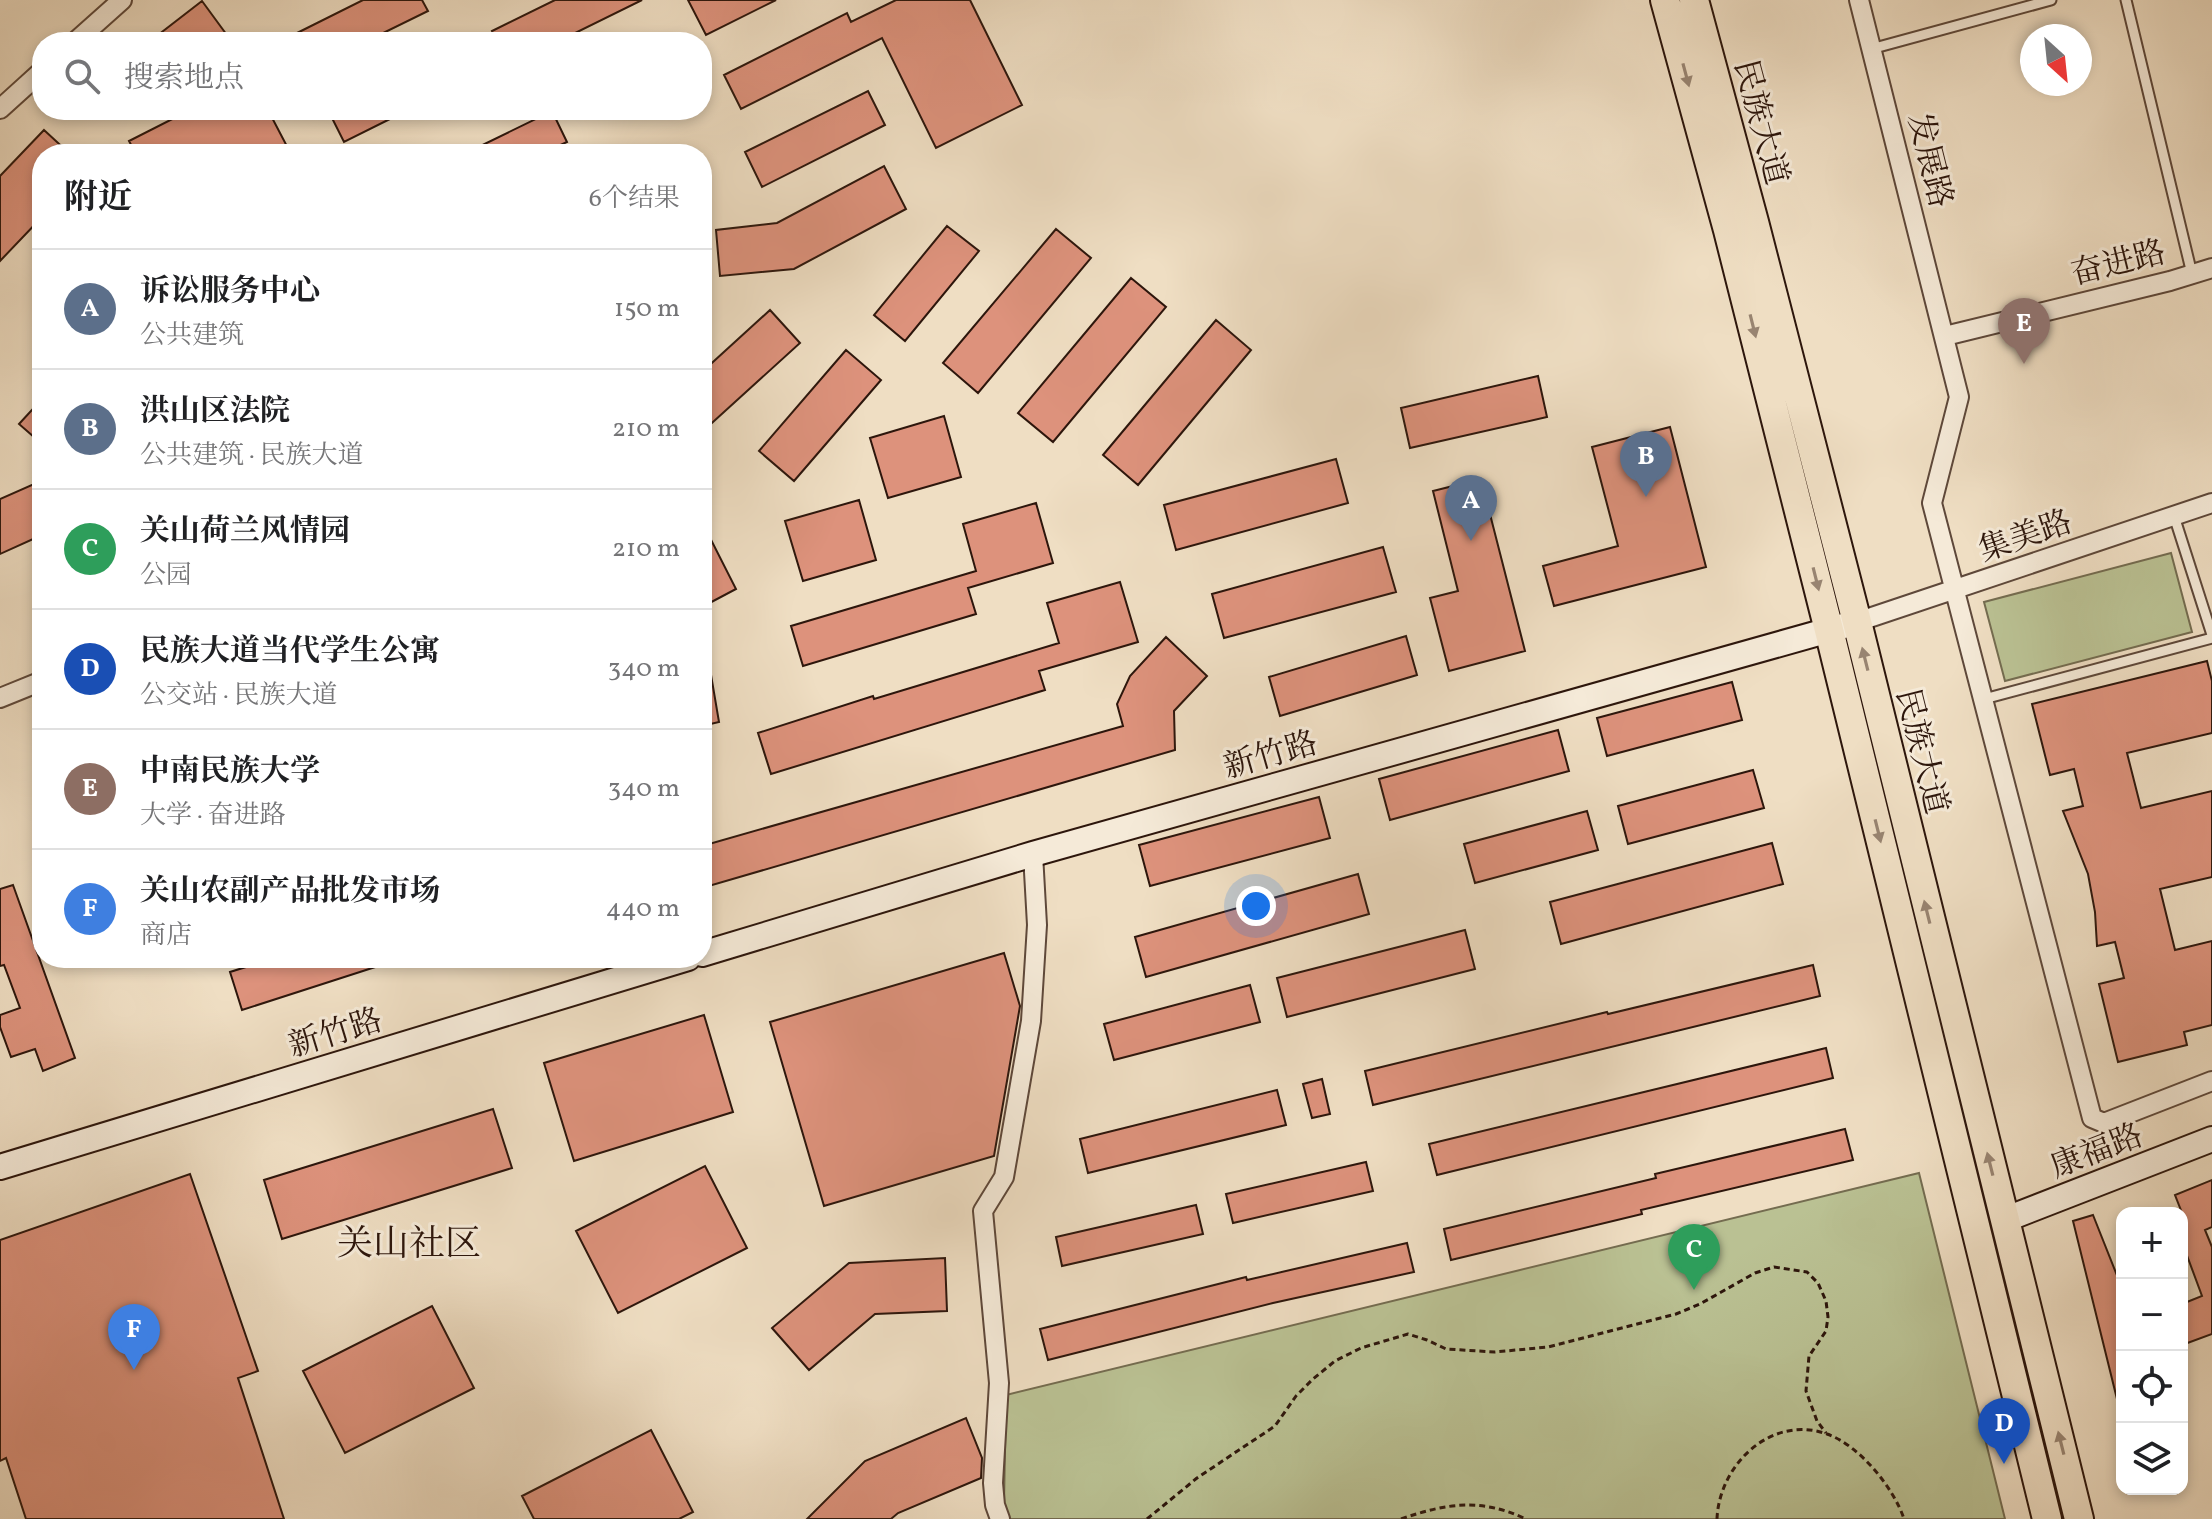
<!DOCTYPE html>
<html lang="zh">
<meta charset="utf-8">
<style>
:root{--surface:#fff;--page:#f2f2f2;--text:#202124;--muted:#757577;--line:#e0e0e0;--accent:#8f2418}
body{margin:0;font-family:Vollkorn,"Noto Serif SC",serif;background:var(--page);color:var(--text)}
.controls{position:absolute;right:24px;bottom:24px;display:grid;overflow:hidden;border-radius:16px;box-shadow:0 4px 12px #0003}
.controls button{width:72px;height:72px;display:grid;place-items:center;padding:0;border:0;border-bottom:2px solid var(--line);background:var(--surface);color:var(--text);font:40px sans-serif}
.compass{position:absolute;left:2020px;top:24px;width:72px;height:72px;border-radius:50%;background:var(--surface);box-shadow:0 4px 12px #0003;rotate:153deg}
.you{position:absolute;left:1256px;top:906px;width:28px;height:28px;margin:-20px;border:6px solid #fff;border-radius:50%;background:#1a73e8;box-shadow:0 0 0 12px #1a73e833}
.badge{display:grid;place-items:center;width:52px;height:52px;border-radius:50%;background:var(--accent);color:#fff;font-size:26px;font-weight:700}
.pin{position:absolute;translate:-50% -66px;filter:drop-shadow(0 2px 4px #0008)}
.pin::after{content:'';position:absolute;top:42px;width:28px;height:24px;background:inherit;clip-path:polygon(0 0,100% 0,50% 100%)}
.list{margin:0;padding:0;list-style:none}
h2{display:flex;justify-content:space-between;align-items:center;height:104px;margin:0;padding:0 32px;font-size:34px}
h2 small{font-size:26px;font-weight:400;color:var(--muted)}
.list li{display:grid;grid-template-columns:52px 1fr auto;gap:24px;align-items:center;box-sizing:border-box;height:120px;padding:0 32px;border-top:2px solid var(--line)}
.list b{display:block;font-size:30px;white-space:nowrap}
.list p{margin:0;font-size:26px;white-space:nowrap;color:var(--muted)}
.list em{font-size:26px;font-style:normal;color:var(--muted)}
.icon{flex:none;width:44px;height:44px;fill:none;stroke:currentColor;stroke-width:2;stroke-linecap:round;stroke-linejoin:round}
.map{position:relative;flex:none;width:2212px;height:1519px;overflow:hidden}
.search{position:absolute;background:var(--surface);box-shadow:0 4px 12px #0003;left:32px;top:32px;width:680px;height:88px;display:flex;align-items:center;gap:20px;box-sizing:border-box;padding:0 28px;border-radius:32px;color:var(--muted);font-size:30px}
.panel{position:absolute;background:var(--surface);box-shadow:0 4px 12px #0003;left:32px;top:144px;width:680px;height:824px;border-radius:32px}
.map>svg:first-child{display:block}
</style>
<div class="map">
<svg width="2212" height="1519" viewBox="0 0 2212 1519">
<rect width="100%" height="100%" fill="#efdec3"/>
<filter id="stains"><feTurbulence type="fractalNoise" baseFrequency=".0025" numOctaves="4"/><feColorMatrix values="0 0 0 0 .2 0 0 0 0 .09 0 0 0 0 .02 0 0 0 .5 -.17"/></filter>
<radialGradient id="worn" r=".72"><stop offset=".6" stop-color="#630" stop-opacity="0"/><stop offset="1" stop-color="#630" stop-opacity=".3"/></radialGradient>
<path fill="#bac193" stroke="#746c50" stroke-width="2" d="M2171,553L2192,632L2005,681L1984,602Z
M1919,1173L2005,1519H1010L1004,1503L1006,1395Z"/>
<path fill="#dd927c" stroke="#2d160c" stroke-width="2" d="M363,0H422L428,11L365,42H279Z
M555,0H642L557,42H498L492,31Z
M688,0H776L706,35Z
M896,0H970L1022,105L936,148L882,38L741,109L724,75L847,13L851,22Z
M202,1L232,42H149Z
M868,91L885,125L762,187L745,152Z
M190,110H268L291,154H136L129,141Z
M328,110H408L344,142Z
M552,111L567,142L541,154H464Z
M44,130L70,154H42V217L0,261V176Z
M884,166L906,209L794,269L720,276L716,230L777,223Z
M947,226L979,251L905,341L874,315Z
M1056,229L1091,258L978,393L943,363Z
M1131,278L1166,307L1053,442L1018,413Z
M770,310L800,343L702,432V372Z
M1216,320L1251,350L1138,485L1103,455Z
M846,350L881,380L794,481L759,451Z
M1538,376L1547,417L1410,448L1401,408Z
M42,399V444L19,424Z
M944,416L961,477L888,498L870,438Z
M1670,427L1706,567L1554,606L1543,566L1618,546L1592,447Z
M1336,459L1348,503L1176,550L1164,505Z
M1481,479L1525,651L1449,671L1430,598L1458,591L1433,491Z
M34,484L42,501V535L0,554V499Z
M859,500L876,560L803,581L785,521Z
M1036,503L1053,563L968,588L976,614L803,666L791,626L976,571L963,524Z
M702,522L736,589L702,607Z
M1383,547L1396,592L1224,638L1212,594Z
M1120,582L1138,642L1039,671L1045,690L771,774L758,733L873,696L874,699L1059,643L1047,603Z
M1406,636L1417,675L1280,716L1269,677Z
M1166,637L1207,676L1174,711L1175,750L702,888V846L1123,726L1117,704L1130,676Z
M2207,661L2212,681V733L2127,753L2141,808L2212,791V877L2160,889L2175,950L2212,941V1025L2184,1032L2187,1045L2118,1062L2099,984L2124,978L2115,942L2097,946L2095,912L2088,874L2063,811L2083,806L2074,769L2050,775L2032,704Z
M702,669H710L719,722L702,726Z
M1732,682L1742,720L1607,756L1597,718Z
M1558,730L1569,771L1390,820L1379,779Z
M1753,770L1764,808L1628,844L1618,806Z
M1319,797L1330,838L1150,886L1139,845Z
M1587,811L1598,850L1475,883L1464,844Z
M1772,843L1783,884L1561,944L1550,902Z
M1358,874L1369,914L1146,977L1135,937Z
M13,885L75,1058L43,1071L35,1049L11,1057L0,1027V1015L20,1008L4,965L0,966V889Z
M1465,930L1475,969L1287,1017L1277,978Z
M1004,953L1020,1006L994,1156L824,1206L770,1022Z
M275,958H394V961L242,1010L230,972Z
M1813,965L1820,996L1373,1105L1365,1071L1607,1012L1608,1014Z
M1250,985L1260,1022L1114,1060L1104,1024Z
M704,1015L733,1112L574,1161L544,1063Z
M1826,1048L1833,1078L1437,1175L1429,1144Z
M1322,1079L1330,1114L1312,1118L1303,1084Z
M1277,1090L1286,1125L1088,1173L1080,1139Z
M493,1109L512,1168L282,1239L264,1180Z
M1845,1129L1853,1160L1641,1210L1642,1214L1451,1260L1444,1229L1656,1178L1655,1174Z
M1366,1162L1373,1191L1233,1223L1226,1194Z
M705,1166L747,1248L618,1313L576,1231Z
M190,1174L258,1371L238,1378L284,1519H26L6,1458L0,1461V1240Z
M2212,1180V1227L2205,1230L2212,1247V1334L2182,1345V1304L2202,1296L2182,1242V1213L2175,1195Z
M1196,1205L1203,1234L1062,1266L1056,1237Z
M2093,1215L2122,1288V1398L2117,1399L2073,1221Z
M1407,1243L1414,1272L1273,1303L1048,1360L1040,1329L1246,1277L1247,1280Z
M945,1258L947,1311L875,1314L809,1370L772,1328L849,1263Z
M432,1306L474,1388L345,1453L303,1371Z
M966,1418L982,1458L981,1478L898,1513L891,1519H807L865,1461Z
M651,1430L693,1512L679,1519H534L522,1496Z"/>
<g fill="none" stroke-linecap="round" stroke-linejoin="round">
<defs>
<path id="lane" d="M2126,0L2192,274
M1871,49L2051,0
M2174,516L2212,635
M1984,699L2212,638"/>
<path id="street" d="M1859,0L1959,397L1932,503L2092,1118L2104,1123L2212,1081
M75,42L122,0
M0,109L42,71
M1945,336L2170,281L2212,268
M1857,622L2212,503
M0,698L42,681
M1000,1519L995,1505L993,1483L999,1383L983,1211L1004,1177L1031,1021L1037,925L1033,854"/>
<path id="secondary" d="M702,954L1033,854L1847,625
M0,1167L688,958
M2004,1220L2212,1139"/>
<path id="primary" d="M1665,0L1728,230L1829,630L2047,1519
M1694,0L1754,222L1857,622L2079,1519"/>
</defs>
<use href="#lane" stroke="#5e483a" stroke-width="13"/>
<use href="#street" stroke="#5e483a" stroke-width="22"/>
<use href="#secondary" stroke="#2d160c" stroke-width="28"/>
<use href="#primary" stroke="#2d160c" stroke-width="32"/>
<path stroke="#2d160c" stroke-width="3" stroke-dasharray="6 4" stroke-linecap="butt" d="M1147,1519L1197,1478L1275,1426L1296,1396L1313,1379L1335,1361L1361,1348L1408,1334L1427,1340L1446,1349L1495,1352L1548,1347L1676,1314L1700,1304L1755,1273L1774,1267L1807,1272L1818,1283L1826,1301L1828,1317L1826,1331L1809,1356L1806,1391L1817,1421L1826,1433
M1401,1519C1447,1503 1481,1498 1526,1519
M1717,1519C1719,1465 1771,1414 1827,1434C1859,1445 1894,1488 1904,1519"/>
<use href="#lane" stroke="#f5ead8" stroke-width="9"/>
<use href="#street" stroke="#f5ead8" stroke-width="18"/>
<use href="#secondary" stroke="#f5ead8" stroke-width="24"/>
<use href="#primary" stroke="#efdec3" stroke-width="28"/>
</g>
<defs><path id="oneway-solid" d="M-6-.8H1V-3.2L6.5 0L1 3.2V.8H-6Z" transform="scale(2)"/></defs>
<g fill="#988471">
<use href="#oneway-solid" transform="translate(1686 75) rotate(75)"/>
<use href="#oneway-solid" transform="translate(1753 326) rotate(76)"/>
<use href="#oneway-solid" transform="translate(1816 579) rotate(76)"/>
<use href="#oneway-solid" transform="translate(1865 659) rotate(-104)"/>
<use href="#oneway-solid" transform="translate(1878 831) rotate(76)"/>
<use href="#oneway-solid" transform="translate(1927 912) rotate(-104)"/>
<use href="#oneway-solid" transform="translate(1990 1164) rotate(-104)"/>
<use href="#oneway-solid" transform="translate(2061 1443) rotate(-104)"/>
</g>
<g text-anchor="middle" stroke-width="6" stroke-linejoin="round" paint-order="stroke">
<g font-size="32" fill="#2d160c" stroke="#f5ead8">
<text transform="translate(1762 122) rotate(75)" y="11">民族大道</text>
<text transform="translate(1931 160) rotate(76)" y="11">发展路</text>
<text transform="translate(2118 262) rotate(-14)" y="11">奋进路</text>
<text transform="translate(2025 535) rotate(-19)" y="11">集美路</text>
<text transform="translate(1923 751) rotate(76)" y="11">民族大道</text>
<text transform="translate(1270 754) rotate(-16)" y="11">新竹路</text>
<text transform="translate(335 1032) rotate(-17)" y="11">新竹路</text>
<text transform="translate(2096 1150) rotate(-21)" y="11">康福路</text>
</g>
<g font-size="36" fill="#2d160c" stroke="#f5ead8">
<text x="409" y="1255">关山社区</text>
</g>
</g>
<rect width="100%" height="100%" filter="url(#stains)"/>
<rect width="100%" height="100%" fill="url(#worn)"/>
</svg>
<div class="controls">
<button>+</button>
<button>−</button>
<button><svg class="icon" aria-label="locate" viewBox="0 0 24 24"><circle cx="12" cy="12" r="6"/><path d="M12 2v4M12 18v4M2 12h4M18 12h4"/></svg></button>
<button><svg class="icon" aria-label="layers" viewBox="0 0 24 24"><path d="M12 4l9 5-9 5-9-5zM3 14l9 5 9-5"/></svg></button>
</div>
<svg class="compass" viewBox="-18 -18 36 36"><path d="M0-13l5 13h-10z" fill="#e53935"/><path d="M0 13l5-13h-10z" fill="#757577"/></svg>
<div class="you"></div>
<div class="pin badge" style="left:1471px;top:541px;background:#5c6f8a">A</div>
<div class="pin badge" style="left:1646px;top:497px;background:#5c6f8a">B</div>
<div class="pin badge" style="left:1694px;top:1290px;background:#2e9e5b">C</div>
<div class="pin badge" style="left:2004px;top:1464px;background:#1a4fb4">D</div>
<div class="pin badge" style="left:2024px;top:364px;background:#8d6e63">E</div>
<div class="pin badge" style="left:134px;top:1370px;background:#3f7fe0">F</div>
<div class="search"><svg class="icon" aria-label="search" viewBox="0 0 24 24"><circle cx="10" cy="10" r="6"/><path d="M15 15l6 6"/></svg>搜索地点</div>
<section class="panel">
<h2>附近<small>6个结果</small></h2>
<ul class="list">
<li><span class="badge" style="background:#5c6f8a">A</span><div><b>诉讼服务中心</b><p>公共建筑</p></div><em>150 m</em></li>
<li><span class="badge" style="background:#5c6f8a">B</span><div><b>洪山区法院</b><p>公共建筑 · 民族大道</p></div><em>210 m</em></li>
<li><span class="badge" style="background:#2e9e5b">C</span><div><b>关山荷兰风情园</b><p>公园</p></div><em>210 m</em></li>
<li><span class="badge" style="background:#1a4fb4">D</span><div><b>民族大道当代学生公寓</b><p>公交站 · 民族大道</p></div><em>340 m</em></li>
<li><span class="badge" style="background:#8d6e63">E</span><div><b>中南民族大学</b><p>大学 · 奋进路</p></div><em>340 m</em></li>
<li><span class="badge" style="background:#3f7fe0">F</span><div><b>关山农副产品批发市场</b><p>商店</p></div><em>440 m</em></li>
</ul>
</section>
</div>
